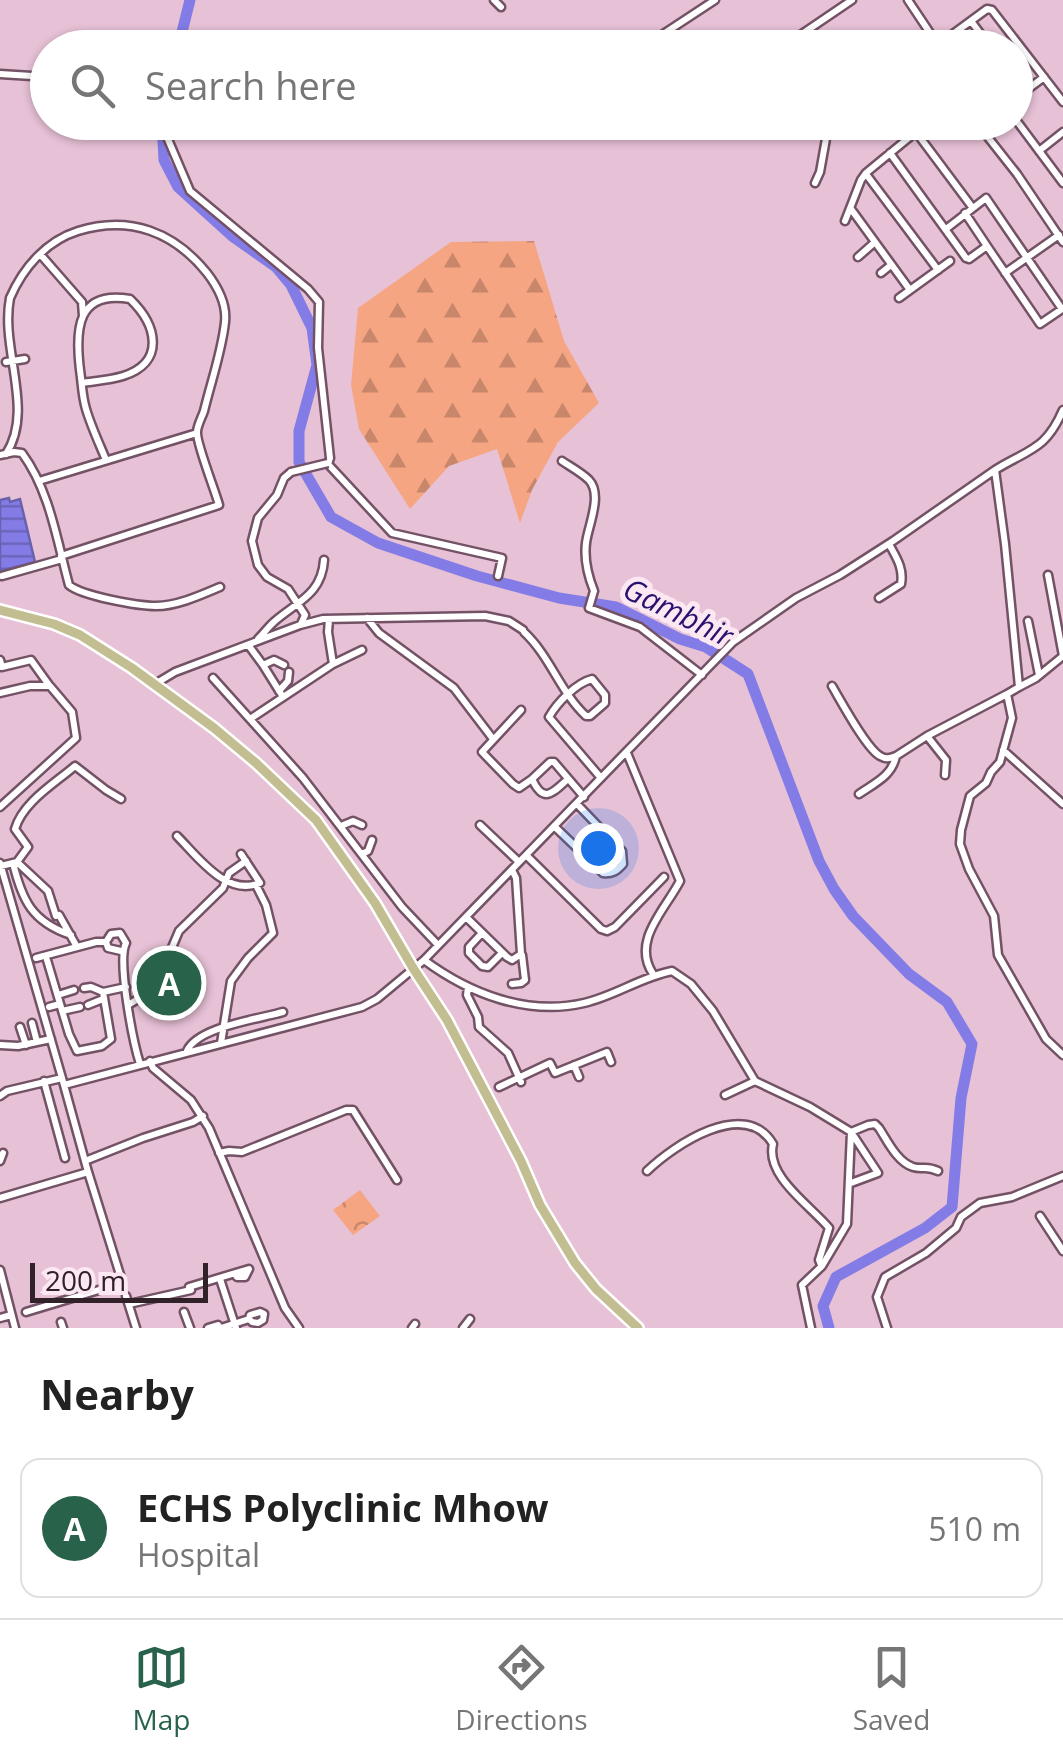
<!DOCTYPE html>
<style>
:root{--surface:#fff;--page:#f2f2f2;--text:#222;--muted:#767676;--line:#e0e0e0;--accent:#29624b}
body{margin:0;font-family:"Open Sans",sans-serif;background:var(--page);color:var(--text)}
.scale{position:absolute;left:30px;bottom:25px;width:178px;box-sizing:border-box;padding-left:10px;border:5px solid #31222a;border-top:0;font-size:28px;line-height:35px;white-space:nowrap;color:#31222a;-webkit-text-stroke:8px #fce8f3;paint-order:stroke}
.you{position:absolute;left:598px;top:848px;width:35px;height:35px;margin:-25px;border:8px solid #fff;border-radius:50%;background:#1a73e8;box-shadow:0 0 0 15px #1a73e833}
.badge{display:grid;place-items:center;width:65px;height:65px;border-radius:50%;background:var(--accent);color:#fff;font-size:32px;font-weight:700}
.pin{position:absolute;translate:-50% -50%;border:5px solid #fff;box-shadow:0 2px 10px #0006}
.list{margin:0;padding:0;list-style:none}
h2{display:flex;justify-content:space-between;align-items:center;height:130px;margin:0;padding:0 40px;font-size:42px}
h2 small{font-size:32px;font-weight:400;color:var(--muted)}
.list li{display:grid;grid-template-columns:65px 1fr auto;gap:30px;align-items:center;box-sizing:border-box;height:140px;margin:0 20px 20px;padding:0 20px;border:2px solid var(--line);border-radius:20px}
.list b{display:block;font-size:38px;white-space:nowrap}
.list p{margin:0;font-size:32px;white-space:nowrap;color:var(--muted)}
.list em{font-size:32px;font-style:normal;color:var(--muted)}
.icon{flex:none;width:55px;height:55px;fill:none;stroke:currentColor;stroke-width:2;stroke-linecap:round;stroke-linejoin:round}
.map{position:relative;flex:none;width:1063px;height:1328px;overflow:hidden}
.search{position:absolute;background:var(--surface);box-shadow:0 2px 8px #0004;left:30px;right:30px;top:30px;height:110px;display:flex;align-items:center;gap:25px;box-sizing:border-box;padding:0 35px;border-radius:55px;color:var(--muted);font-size:38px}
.sheet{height:290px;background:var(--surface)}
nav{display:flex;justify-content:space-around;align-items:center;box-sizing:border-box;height:140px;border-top:2px solid var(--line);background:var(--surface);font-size:28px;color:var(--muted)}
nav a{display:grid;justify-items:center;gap:5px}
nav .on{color:var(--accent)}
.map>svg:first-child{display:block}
</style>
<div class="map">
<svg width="1063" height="1328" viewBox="0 0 1063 1328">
<defs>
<pattern id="forest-firs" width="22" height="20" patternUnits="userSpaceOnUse" patternTransform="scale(2.5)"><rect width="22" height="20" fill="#f6a582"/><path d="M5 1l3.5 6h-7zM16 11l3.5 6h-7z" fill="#c8866b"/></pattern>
<pattern id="park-crowns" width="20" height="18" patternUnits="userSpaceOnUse" patternTransform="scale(2.5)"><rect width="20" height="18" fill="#f6a582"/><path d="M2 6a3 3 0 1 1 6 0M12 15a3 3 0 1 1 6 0" fill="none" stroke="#c8866b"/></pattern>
<pattern id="water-rules" width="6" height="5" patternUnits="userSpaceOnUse" patternTransform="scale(2.5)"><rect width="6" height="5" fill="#837ce6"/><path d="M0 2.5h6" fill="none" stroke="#6c65bb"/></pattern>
</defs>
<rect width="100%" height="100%" fill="#e7c1d6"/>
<path fill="url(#forest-firs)" d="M534,241L564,341L599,403L558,442L532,490L520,523L497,449L449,466L410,509L359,429L351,385L358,308L451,242Z"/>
<path fill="url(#park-crowns)" d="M360,1190L380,1216L353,1235L333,1210Z"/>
<path fill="url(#water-rules)" stroke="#6a61ae" stroke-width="2.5" d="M9,498L10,502L20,499L35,562L0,571V500Z"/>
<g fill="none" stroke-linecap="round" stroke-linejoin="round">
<path stroke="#837ce6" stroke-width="11" d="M178,48L190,0
M162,122L164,160L178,187L232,236L276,267L291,285L312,328L317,365L299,431V462L331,517L378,543L477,576L559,598L616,607L680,639L706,647L748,674L819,861L834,889L853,916L909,974L947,1002L972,1044L961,1098L952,1207L925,1228L836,1277L823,1306L829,1328"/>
<defs>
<path id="minor" d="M494,0L501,7
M908,0L932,36L935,48
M971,21L991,48
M642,48L715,0
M791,48L793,40L852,0
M961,48L953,38V34L987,9L992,10L1063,102
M0,74L48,77
M1016,79L1025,91
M1016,98L1044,77
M1016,120L1063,183
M144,122L167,137L190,191L308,289L319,302L318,348L330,458L328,464L392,533L502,558L498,576
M976,122L1017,174L1063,242
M916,132L972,207
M1039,151L1063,132
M890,153L966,258L969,259L987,246L1040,324L1062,309L986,198L946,229
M866,174L938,270
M815,183L820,172L829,122
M851,209L910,290
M965,213L987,246
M845,221L861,180L866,173L928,122
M40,254L82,302L83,316
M858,257L875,242
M881,273L891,265
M1005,273L1059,235
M899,298L950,261
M6,362L25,359
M82,383C95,381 110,380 123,376C166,362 157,325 130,299C77,290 75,329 80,370C82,383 82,396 86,409C91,426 99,443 106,460
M6,454C35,410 0,349 10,298C23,268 46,241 78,231C130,215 174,232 207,273C217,286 227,304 225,322C222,351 211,382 204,411C202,417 197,426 197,432C196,443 215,490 219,505L61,556
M0,455L14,452L22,453C50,491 57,541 69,585C82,596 138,606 156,606C177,606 201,595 220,587
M562,461C571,467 582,473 589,480C603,495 588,526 586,543C584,559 588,576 594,591L589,608L640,627L702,675
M995,470C1029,449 1046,450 1063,410
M291,472L284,478L277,495L258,518L252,541L258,565L267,577L288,589L305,615L301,624
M39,481L197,433
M1048,575L1063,656
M2,576L62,559
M879,598L901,584C904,568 896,557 889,544
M367,618L379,633L454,688L493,739
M329,619L328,632L333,664
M1028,621L1039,675
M524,632C550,656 560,692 586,716H590L605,703V695L592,679C576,683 557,703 549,717L601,778
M258,639C264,633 269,626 275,621C297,602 322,594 324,560
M249,646L263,665
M0,660L2,667L31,660L49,685
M213,678L303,778L402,907L438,945
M156,686L160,681L175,672L300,625L323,619L485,616L509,621L523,630
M832,686C841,701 866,748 880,756C887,760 890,758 896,756
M1019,687L1036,678L1063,656
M279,691L288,681L289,672
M0,693L30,686H50L72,712L76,738L0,807
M283,697L263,665L274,660L284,665
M521,710L482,752L513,784L519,788L532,779
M250,719L333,664L362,650
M927,736L946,760L945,775
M1003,750L1063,804
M627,753L680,881C665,910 631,941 653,974
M568,779C553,792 544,805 532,779L550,762H554L584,797
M859,794C875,783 892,776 896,756L927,736L1007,694
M480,825L519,862
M341,826L353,821L362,825
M554,826L603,873C612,874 617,871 623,864L622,851L577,804
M177,836C198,857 226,897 260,883L241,854
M362,854L368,851L372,840
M526,855L601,929L607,931L615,927L664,877
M17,862L48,891L56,916
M0,863L64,1085
M13,863C22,900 32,922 71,935
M1,866L17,862L28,847L15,829C23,802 54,784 75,766L106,790L121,799
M59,915L77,947
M466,917L507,957L512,960L521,954L516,878L512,870
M482,933L469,947V953L482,966L488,967L502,953
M121,951L108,948L106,942L111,934L120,933L126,943C117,960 133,1042 140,1064
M36,958L96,942H106
M47,960L69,1034L77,1051L102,1046L111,1039L103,992
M424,960L733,642L796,598L840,575L893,541L995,470L1005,544L1019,687L1007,694L1012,718L1000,762L991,772L986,783L970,796L961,830L960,844L969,869L994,916L998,955L1046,1039L1063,1055
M512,984L521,983L525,980L522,955
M468,987L467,995L478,1017L479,1027L508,1053L521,1082
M84,988L91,987L103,992L126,987
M58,995L74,990
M88,1005L103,999
M128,1005L138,999L148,989L162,971L179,931L223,888L229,873L246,861
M49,1007L60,1004
M62,1011L80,1007
M32,1023L37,1042
M20,1027L26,1045
M221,1043L231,981L248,958L273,933L266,905L256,885
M0,1045L18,1046L51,1039
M187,1051C197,1027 259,1019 283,1012
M150,1061L153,1068L191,1100L209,1128L285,1308L299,1328
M574,1065L579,1077
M44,1081L65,1158
M499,1087L550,1063L555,1073L607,1052L611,1062
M725,1095L755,1081
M0,1096L7,1091L62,1078
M219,1153L229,1151L242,1152L346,1110H353L397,1180
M0,1161L3,1153
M85,1161L143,1138L193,1122L203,1116
M647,1171C674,1145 745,1097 773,1144C765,1176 811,1206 829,1228L819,1260L821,1265
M851,1183L878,1173L851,1132L868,1125L875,1124L879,1128C887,1140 897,1162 913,1167C923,1170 926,1165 938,1171
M0,1198L88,1172L64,1085L362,1007L377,999L424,960C470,994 527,1016 584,1003C615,996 641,977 672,971L691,984L713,1011L755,1081L810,1107L851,1132L847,1224L822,1266L802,1285L811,1328
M1040,1216L1063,1251
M0,1270L15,1328
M220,1279L236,1328
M189,1287L249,1269L245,1277H237L235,1274
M126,1296L136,1328
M129,1304L191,1290
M26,1312L112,1286L122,1281L88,1172
M184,1312L190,1328
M0,1318L11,1315
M61,1322L63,1328
M208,1328L218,1325L220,1328
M221,1328L249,1319L250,1315L260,1312L264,1314L263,1320L258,1323L252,1322L249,1319
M412,1328L415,1324
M463,1328L470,1319
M887,1328L877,1297L885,1277L926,1253L956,1228L961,1217L980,1203L1012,1197L1063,1176"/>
<path id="major" d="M0,610L54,624L80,635L132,668L214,728L256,763L316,820L375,903L413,968L447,1020L521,1161L540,1205L575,1263L596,1289L638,1328"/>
</defs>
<use href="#minor" stroke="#735265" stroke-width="11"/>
<use href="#major" stroke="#fff" stroke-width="14"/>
<use href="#minor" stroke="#fff" stroke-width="6"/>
<use href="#major" stroke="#c3be91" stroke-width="9"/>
<defs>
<path id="minor-bridge" d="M291,472L328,463"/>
</defs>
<use href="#minor-bridge" stroke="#735265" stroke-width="11" stroke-linecap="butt"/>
<use href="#minor-bridge" stroke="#fff" stroke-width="6"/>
</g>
<g text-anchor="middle" stroke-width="10" stroke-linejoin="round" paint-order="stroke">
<g font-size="30" font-style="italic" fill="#291170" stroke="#fce8f3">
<text transform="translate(678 613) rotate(26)" y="10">Gambhir</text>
</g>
</g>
</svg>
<div class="scale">200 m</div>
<div class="you"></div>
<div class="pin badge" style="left:169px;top:983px">A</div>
<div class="search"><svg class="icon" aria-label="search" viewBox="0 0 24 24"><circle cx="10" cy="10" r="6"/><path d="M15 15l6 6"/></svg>Search here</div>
</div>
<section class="sheet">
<h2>Nearby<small></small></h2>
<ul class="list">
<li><span class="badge">A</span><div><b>ECHS Polyclinic Mhow</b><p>Hospital</p></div><em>510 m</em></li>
</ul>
</section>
<nav>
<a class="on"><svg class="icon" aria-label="map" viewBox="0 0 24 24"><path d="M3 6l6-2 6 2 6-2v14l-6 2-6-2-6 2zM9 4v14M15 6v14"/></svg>Map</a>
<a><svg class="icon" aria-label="directions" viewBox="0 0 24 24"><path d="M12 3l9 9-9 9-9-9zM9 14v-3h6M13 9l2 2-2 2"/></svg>Directions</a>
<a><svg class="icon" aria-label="saved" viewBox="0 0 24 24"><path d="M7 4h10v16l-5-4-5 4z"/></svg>Saved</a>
</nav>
